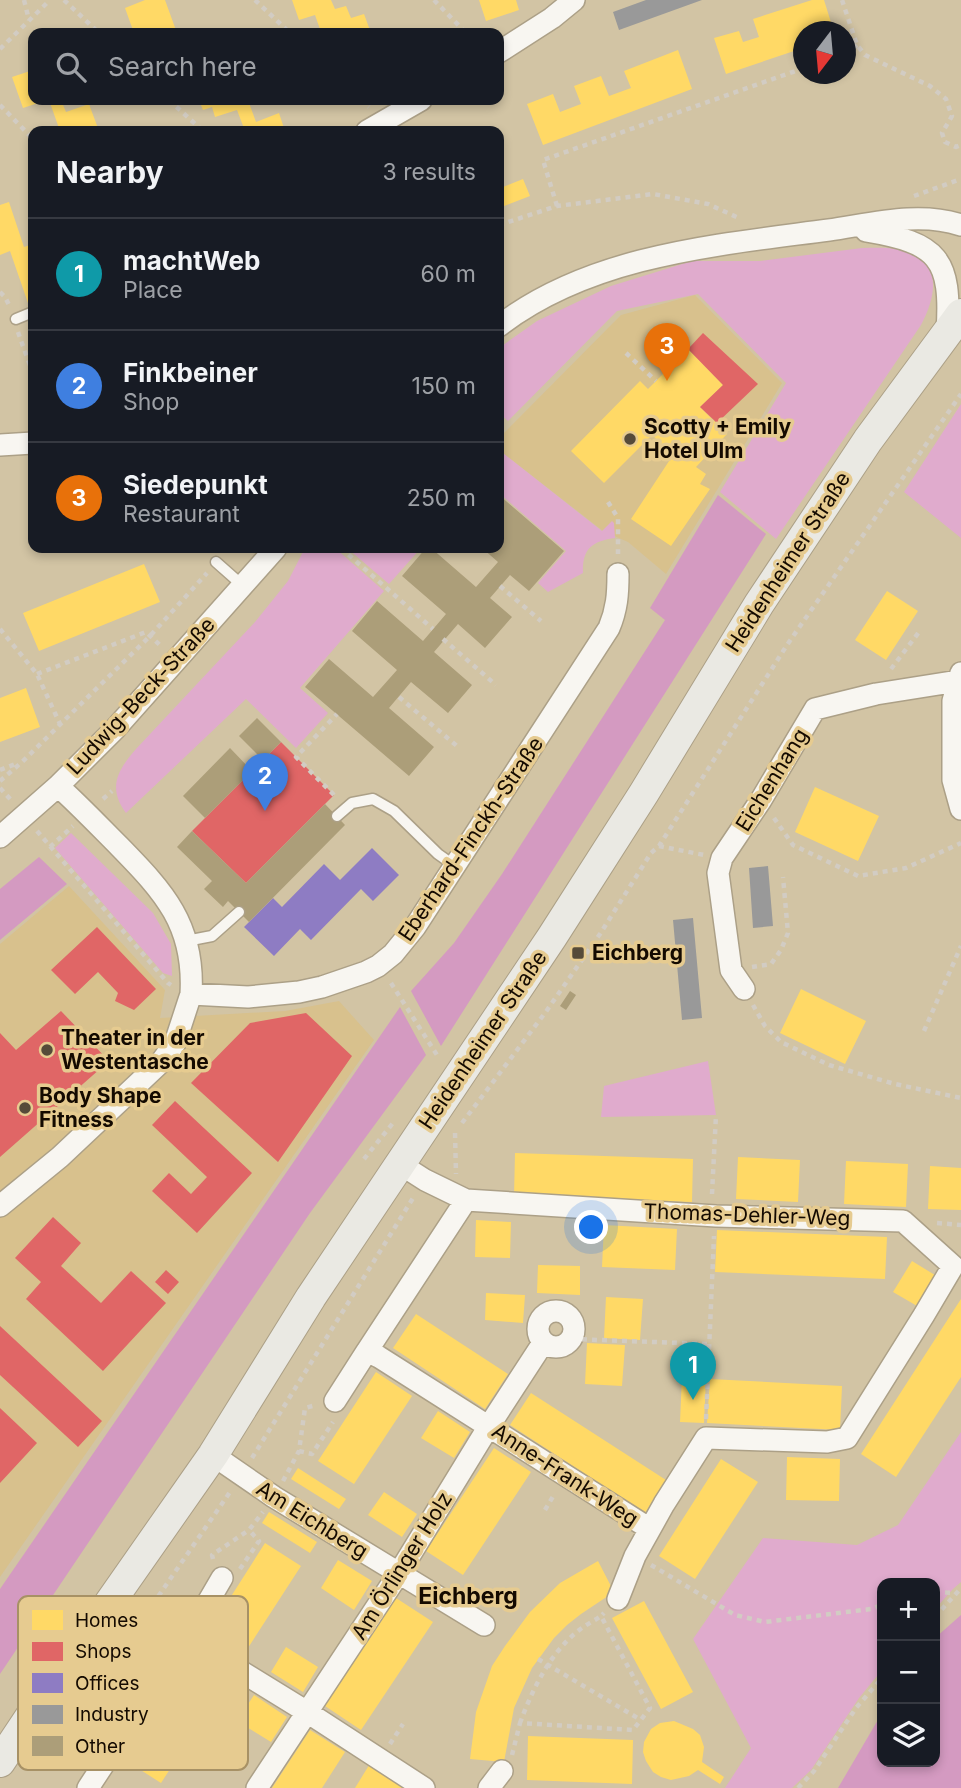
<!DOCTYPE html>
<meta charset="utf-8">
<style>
:root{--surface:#171b24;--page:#20242c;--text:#f1f3f6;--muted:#9ea1a6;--line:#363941;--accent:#ea580c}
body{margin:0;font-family:Inter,sans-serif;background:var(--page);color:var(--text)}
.controls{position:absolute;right:21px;bottom:21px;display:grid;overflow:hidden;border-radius:14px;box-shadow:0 4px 10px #0003}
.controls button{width:63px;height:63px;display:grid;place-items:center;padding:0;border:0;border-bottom:2px solid var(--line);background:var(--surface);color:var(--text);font:35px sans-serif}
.compass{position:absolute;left:793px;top:21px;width:63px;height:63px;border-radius:50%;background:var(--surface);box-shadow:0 4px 10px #0003;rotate:196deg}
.you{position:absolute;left:592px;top:1228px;width:24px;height:24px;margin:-18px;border:5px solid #fff;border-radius:50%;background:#1a73e8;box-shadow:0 0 0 10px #1a73e833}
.badge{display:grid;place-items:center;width:46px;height:46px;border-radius:50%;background:var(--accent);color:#fff;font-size:23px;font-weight:700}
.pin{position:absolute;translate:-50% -58px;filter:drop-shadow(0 2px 4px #0008)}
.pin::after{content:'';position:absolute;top:37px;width:24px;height:21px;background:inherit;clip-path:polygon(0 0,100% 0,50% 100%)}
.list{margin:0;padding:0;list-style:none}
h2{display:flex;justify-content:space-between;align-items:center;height:91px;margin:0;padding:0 28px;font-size:30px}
h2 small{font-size:23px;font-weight:400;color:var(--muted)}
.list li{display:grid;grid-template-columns:46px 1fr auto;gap:21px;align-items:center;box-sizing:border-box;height:112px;padding:0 28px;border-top:2px solid var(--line)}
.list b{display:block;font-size:26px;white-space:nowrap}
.list p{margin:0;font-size:23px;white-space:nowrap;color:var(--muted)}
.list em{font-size:23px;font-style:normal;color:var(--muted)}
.icon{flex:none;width:38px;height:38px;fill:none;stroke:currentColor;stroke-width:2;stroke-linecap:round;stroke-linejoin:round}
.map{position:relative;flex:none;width:961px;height:1788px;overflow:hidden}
.search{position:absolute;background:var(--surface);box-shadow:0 4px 10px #0003;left:28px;top:28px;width:476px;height:77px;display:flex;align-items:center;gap:18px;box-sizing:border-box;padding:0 24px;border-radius:14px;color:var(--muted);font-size:26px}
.panel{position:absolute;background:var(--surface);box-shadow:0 4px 10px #0003;left:28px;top:126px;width:476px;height:427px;border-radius:14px}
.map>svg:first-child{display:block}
</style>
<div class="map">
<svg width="961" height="1788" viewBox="0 0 961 1788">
<rect width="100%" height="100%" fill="#d2c4a4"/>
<path fill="#d8c18d" d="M695,295L782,383L666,574L628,542L603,531L499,450V438L621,315Z
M69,886L165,990L160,1018L285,1011L339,1001L374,1040L0,1577V944Z"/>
<path fill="#e0abcd" d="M862,248C875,248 888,247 901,250C943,259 937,295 921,325L776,539L720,492L786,383L698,294L617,311L508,421L499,413V348L537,321L611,286L692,261H760Z
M961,404V538L904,492Z
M499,450L602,531L612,521L614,523L615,538C592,541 582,549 583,573L548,592L538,583L566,551L499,493Z
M305,548H335L384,591L300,688L328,713L296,748L246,699L126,813C107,787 118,770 136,749L255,622L288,581Z
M347,548H421L389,584Z
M71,833L153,913L171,944L172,976L163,973L55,848Z
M708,1061L716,1115L601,1117L604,1086Z
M961,1432V1582L953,1589L935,1609V1583H882V1670L859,1698L811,1770L792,1788H725L751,1748L693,1639L763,1538L857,1545L898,1525Z"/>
<path fill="#d49ac1" d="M718,495L766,534L441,1046L411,991L454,943L502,874L665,620L650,608Z
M39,857L67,884L0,940V889Z
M400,1007L426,1055L310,1213L0,1674V1589Z
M961,1615V1788H838L882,1713V1762H935V1638Z"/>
<path fill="#ffd966" d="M145,0H165L177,33H134L125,8Z
M292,0H331L335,9L346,6L351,18L364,14L371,33H329L328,30L321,32L315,15L299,20Z
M479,0H516L519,10L486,21Z
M812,0H824L834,32H803V48L726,74L714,38L739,31L743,42L759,37L753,19Z
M678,50L692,89L543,145L527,104L553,94L560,112L581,104L574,86L601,76L609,96L631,88L624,71Z
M33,70V100H47L23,108L12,77Z
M49,100H61L66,112L89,104L99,131H60Z
M199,100H248L256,122L279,113L285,131H245L237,110L215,117L212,107L203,110Z
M499,175L503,187L523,179L530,196L499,208Z
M9,202L24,247L33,244V301L28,303L10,251L0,255V205Z
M688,349L723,385L700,407L727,434L696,467L706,474L700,484L710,489L671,546L631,519L673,455L652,435L604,483L571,451L640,381L648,389Z
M144,564L160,602L39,651L23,613Z
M887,591L918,611L886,660L855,640Z
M26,688L40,727L0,742V698Z
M815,787L879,816L858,861L795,832Z
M801,989L866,1021L845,1064L780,1033Z
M515,1153L693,1159L692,1202L514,1196Z
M738,1157L800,1160L798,1202L736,1199Z
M846,1161L908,1164L906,1207L844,1204Z
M930,1166L961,1168V1210L928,1209Z
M476,1220L511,1222L510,1258L475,1257Z
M604,1225L677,1229L675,1270L602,1267Z
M717,1230L887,1237L885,1279L715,1272Z
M912,1261L943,1280L924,1310L893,1292Z
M538,1265L580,1266V1295L537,1293Z
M486,1293L525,1295L523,1323L485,1320Z
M606,1297L643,1299L640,1340L604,1338Z
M961,1299V1377L896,1477L861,1454Z
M416,1314L508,1374L485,1409L393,1348Z
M587,1343L625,1345L622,1386L585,1384Z
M376,1372L412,1396L354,1484L318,1461Z
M682,1376L706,1378L704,1423L680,1422Z
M710,1379L842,1386L840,1430L707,1423Z
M531,1393L666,1480L645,1513L510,1425Z
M438,1411L470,1432L454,1458L421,1438Z
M494,1448L531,1472L463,1575L426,1551Z
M787,1457L840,1459L839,1501L786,1500Z
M721,1459L758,1482L695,1579L659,1556Z
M298,1468L346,1499L339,1509L291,1479Z
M384,1492L417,1514L402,1537L368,1515Z
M269,1512L317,1542L310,1553L262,1523Z
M265,1543L301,1566L244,1654L209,1631Z
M338,1560L372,1581L354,1610L321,1588Z
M598,1561L614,1592L581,1614L567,1625L554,1638L532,1668L514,1708L504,1762L470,1759L476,1712L492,1666L505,1646L530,1612L560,1583Z
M396,1598L433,1622L361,1730L325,1706Z
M644,1601L693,1692L661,1709L612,1618Z
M286,1647L318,1667L303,1692L271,1672Z
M193,1657L228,1680L161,1783L125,1760Z
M254,1695L287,1717L271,1742L237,1721Z
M674,1721L693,1729L700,1735L704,1747L702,1762L724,1777L720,1784L698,1770L689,1776L671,1780L661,1777L653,1772L646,1761L643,1752L644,1742L651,1729L660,1723Z
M310,1730L345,1752L322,1788H272Z
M528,1736L633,1740L632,1784L527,1780Z
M371,1762L412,1788H355Z"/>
<path fill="#e06666" d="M703,333L758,384L717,423L700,407L723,385L688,349Z
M281,742L334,795L246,883L192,831Z
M97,927L156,989L134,1010L115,1001L118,993L98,972L75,994L51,970Z
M61,1011L109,1061L0,1157V1033L16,1050Z
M306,1013L352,1056L278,1162L191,1083L250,1023Z
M175,1101L252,1173L197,1233L152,1191L169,1173L191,1194L207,1177L152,1125Z
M53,1217L81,1243L61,1266L101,1303L131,1271L166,1303L103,1371L26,1299L41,1282L15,1258Z
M166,1270L179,1282L168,1294L155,1282Z
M0,1326L102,1421L78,1447L0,1375Z
M0,1408L37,1443L0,1483Z"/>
<path fill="#8e7cc3" d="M372,848L399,875L373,901L361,889L311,940L300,929L274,956L244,927L273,898L282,907L324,864L340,880Z"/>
<path fill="#999" d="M646,0H702L619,30L613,12Z
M768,866L773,926L753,928L749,868Z
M693,918L702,1018L682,1020L673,920Z"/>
<path fill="#ac9e79" d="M499,495L564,551L529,591L510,575L490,598L512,617L485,648L458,624L434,652L472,685L448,713L411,682L389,708L434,747L409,776L305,687L329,659L373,697L397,670L352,631L377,601L423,641L446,614L402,576L426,548H431L476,587L498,562L482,548H499Z
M257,718L281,742L263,760L239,736Z
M230,748L252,771L205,818L183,796Z
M325,804L345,825L249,922L228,901L223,907L204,889L212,881L177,847L192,831L246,883Z
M570,991L576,995L566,1010L560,1006Z"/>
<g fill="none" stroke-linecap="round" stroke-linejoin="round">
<defs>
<path id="lane" d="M16,319L33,312
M216,562L242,585
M337,816L352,803L373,799L394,811L438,854L455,866
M186,941L212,936L239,912"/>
<path id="street" d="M499,52L552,18L574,0
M367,131L421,100
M866,231C938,243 952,258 947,332
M499,326C591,255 717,245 829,230C871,224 919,211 961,225
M0,445L33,443
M961,673L953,701V780L961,809
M58,786C79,805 99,826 119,846C164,892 195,925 191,994
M0,837L58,786L115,729L276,548
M744,989L731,970L718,873L722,858L761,800L815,709L876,694L958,681
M400,1164L425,1180L466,1200L716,1216L903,1221L953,1266L924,1315L847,1438L827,1442L706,1438L664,1504L635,1556L618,1599
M466,1200L367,1351L379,1357L650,1529
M0,1206L60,1157L161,1062L175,1043L191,994L248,997L299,992L322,987L366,972L378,966L393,954L415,927L609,628C617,609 618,594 618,574
M538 1329a18 18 0 1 1 36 0a18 18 0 1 1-36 0Z
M335,1401L367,1351
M213,1455L274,1497L484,1625
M187,1638L307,1712L424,1788
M88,1788L187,1638L222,1578
M257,1788L399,1573L489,1426L543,1343
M489,1788L502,1771"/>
<path id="secondary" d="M0,1762L36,1708L213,1455L311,1297L552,937L644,793L759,604L868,440L961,314"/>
</defs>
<use href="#lane" stroke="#aca087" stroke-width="13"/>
<use href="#street" stroke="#aca087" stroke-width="24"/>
<use href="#secondary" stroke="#aca087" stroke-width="32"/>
<path stroke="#d2ccc3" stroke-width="4.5" stroke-dasharray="5 5" stroke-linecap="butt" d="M24,0L29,20
M64,0L99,33
M255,0L290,33
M434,0L466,33
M842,0L857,45L865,55L930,86L946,99L952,116L942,133L945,142L956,147L961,145
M0,49L50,0
M846,53L857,45
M169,100L203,131
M361,100L369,107
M0,105L33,139
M914,196L961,179
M557,206L543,160L804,68
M499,225L557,206L653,194L708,204L741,219
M0,292L5,297L10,307
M18,332L33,374
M626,353L656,381
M608,502L618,518V554
M341,548L433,629
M500,586L541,621
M0,629L37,674L60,724
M443,639L496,685
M891,669L919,632
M37,674L146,632L162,647
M399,697L457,746
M0,770L18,763
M0,781L22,762L150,636L207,573
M0,788L11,800
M334,795L296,757L337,714
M103,799L112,791
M774,818L793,845L858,876L906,868L961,843
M37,831L168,983L171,985
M659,846L704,855
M50,847L73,826
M752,967L771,964L781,950L788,933L783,877
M391,983L437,1055L440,1057
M753,1005L765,1026L781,1042L829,1065L895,1084L961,1098
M924,1031L961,946
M462,1123L545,1013L600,934L651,853L659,846L787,645L961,394
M455,1133L456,1174
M364,1159L393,1123
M712,1194L716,1115
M937,1223L961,1225
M572,1339L708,1344
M706,1419L714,1236
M299,1451L312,1454L333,1422
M252,1458L413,1198
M283,1481L299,1451L305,1408L316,1405
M545,1510L555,1493
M213,1559L212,1555L249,1530
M651,1565L735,1615L765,1622L871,1609L882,1605
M240,1569L259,1541L249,1530L263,1512
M935,1592L955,1593
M935,1617L961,1588
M538,1659L641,1720
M520,1723C532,1690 550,1653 578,1631C585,1625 594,1621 601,1616
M55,1730L87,1700L230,1492
M390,1744L403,1724
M512,1755L520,1723L633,1730L650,1708L601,1616L604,1613
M798,1788L814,1771L856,1708L882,1678"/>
<use href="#lane" stroke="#f8f6f1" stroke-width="10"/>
<use href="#street" stroke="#f8f6f1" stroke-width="21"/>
<use href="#secondary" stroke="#eae9e3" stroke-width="30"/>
</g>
<g fill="#564b39" stroke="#e6cb90" stroke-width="2.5">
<circle cx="630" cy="439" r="7"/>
<rect x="571" y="946" width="14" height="14" rx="3.5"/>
<circle cx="47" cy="1050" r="7"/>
<circle cx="25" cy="1108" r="7"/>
</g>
<g text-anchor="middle" stroke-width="7" stroke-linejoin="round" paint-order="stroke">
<g font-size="21" font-weight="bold" fill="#140a00" stroke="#e6cb90" text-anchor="start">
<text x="644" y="434">Scotty + Emily<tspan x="644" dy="24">Hotel Ulm</tspan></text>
<text x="592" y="960">Eichberg</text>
<text x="61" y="1045">Theater in der<tspan x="61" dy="24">Westentasche</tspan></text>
<text x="39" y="1103">Body Shape<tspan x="39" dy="24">Fitness</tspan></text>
</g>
<g font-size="21" fill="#140a00" stroke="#e6cb90">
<text transform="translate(788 562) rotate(-57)" y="7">Heidenheimer Straße</text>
<text transform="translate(141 696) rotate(-47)" y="7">Ludwig-Beck-Straße</text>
<text transform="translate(772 780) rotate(-58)" y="7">Eichenhang</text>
<text transform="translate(471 839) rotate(-56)" y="7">Eberhard-Finckh-Straße</text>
<text transform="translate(483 1040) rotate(-56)" y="7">Heidenheimer Straße</text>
<text transform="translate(747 1215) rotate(2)" y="7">Thomas-Dehler-Weg</text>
<text transform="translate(565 1475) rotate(33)" y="7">Anne-Frank-Weg</text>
<text transform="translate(312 1520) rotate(32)" y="7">Am Eichberg</text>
<text transform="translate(402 1566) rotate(-58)" y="7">Am Örlinger Holz</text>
</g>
<g font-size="23" font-weight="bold" fill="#140a00" stroke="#e6cb90">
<text x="468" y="1604">Eichberg</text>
</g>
</g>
<rect x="18" y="1596" width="230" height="174" rx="10" fill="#e6cb90" stroke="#a79165" stroke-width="2"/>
<rect x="32" y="1610" width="31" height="20" fill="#ffd966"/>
<rect x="32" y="1642" width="31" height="19" fill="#e06666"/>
<rect x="32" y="1673" width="31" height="20" fill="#8e7cc3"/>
<rect x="32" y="1705" width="31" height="19" fill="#999"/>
<rect x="32" y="1736" width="31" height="20" fill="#ac9e79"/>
<g font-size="19" fill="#140a00">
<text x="75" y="1627">Homes</text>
<text x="75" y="1658">Shops</text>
<text x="75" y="1690">Offices</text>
<text x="75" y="1721">Industry</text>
<text x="75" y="1753">Other</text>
</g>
</svg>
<div class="controls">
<button>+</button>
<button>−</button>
<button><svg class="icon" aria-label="layers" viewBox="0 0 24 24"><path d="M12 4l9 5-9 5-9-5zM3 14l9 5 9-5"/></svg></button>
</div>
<svg class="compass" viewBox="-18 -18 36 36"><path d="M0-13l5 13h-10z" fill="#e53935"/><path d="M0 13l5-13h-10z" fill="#9ea1a6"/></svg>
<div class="you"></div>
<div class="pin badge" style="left:693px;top:1400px;background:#0f9aa8">1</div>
<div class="pin badge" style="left:265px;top:811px;background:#3f7fe0">2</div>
<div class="pin badge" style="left:667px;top:381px;background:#e8710a">3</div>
<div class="search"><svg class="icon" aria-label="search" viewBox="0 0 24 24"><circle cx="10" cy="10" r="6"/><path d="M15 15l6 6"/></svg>Search here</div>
<section class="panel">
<h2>Nearby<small>3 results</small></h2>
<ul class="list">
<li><span class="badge" style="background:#0f9aa8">1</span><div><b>machtWeb</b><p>Place</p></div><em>60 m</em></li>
<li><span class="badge" style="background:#3f7fe0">2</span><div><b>Finkbeiner</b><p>Shop</p></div><em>150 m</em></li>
<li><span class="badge" style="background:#e8710a">3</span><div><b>Siedepunkt</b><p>Restaurant</p></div><em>250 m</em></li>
</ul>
</section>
</div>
